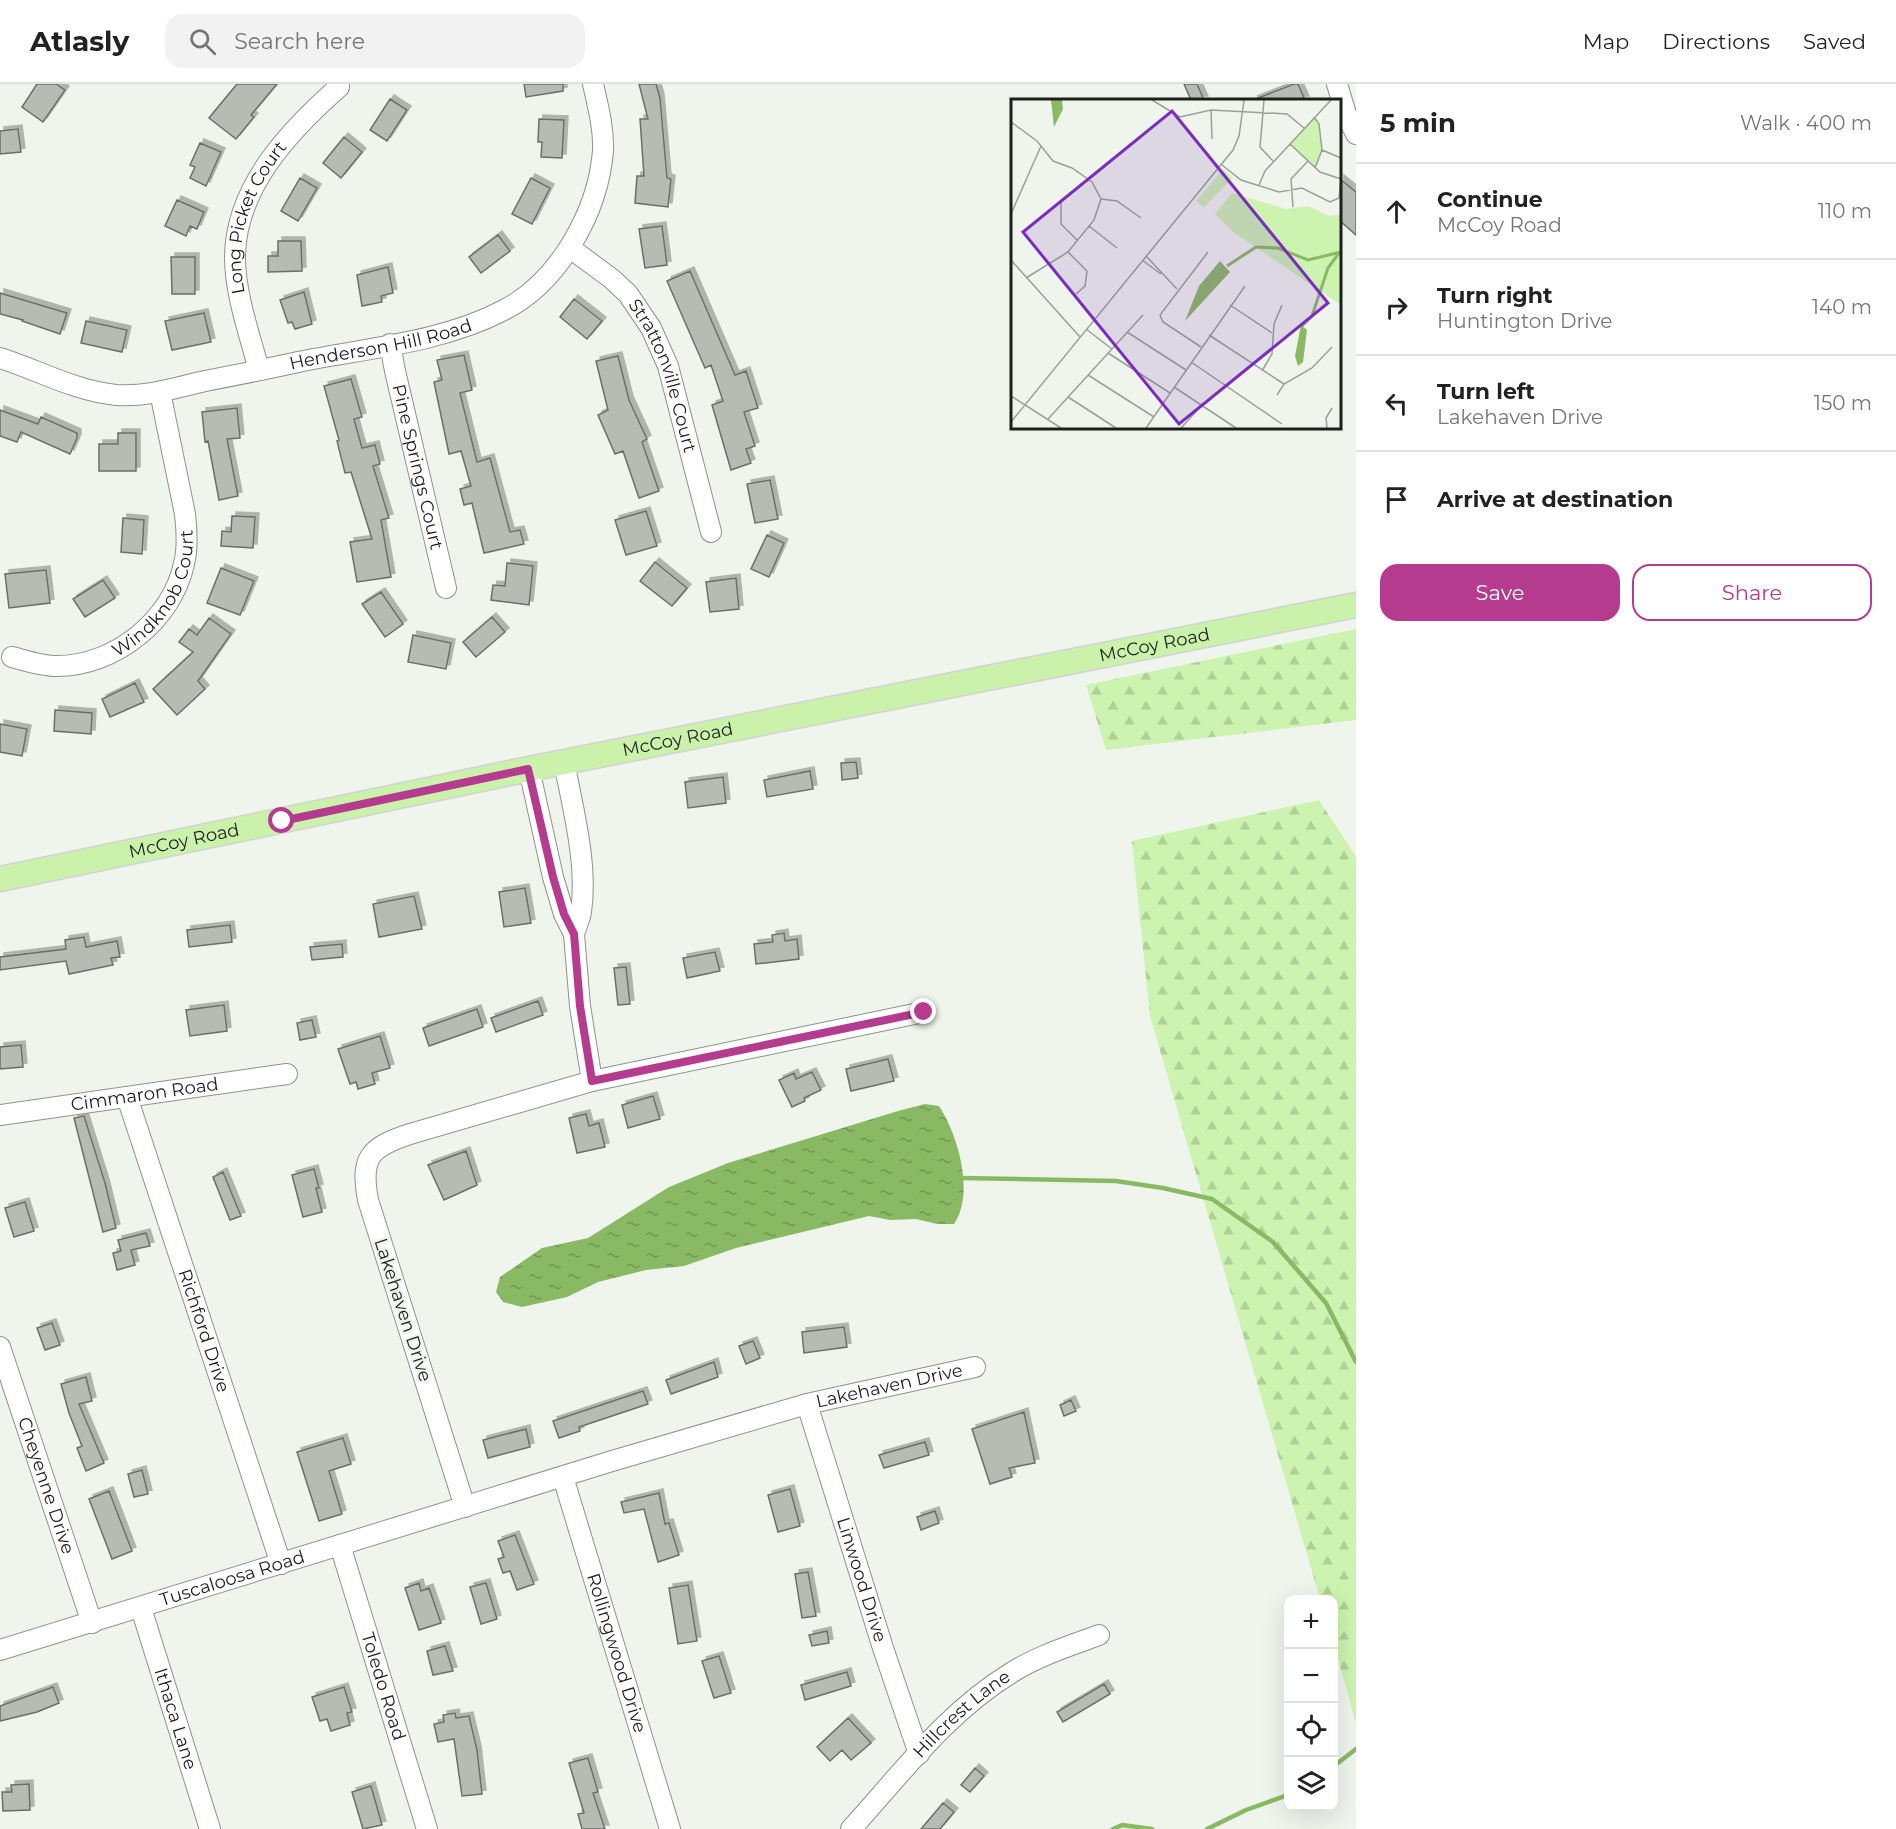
<!DOCTYPE html>
<meta charset="utf-8">
<style>
:root{--surface:#fff;--page:#f2f2f2;--text:#222;--muted:#767676;--line:#e0e0e0;--accent:#b43b8e}
body{margin:0;font-family:Montserrat,sans-serif;background:var(--page);color:var(--text)}
.controls{position:absolute;right:18px;bottom:18px;display:grid;overflow:hidden;border-radius:12px;box-shadow:0 6px 24px #0002}
.controls button{width:54px;height:54px;display:grid;place-items:center;padding:0;border:0;border-bottom:2px solid var(--line);background:var(--surface);color:var(--text);font:30px sans-serif}
.stop{position:absolute;width:18px;height:18px;margin:-14px;border:4px solid #b43b8e;border-radius:50%;background:#fff}
.stop.end{background:#b43b8e;border-color:#fff;box-shadow:0 2px 6px #0008}
.list{margin:0;padding:0;list-style:none}
h2{display:flex;justify-content:space-between;align-items:center;height:78px;margin:0;padding:0 24px;font-size:26px}
h2 small{font-size:20px;font-weight:400;color:var(--muted)}
.list li{display:grid;grid-template-columns:39px 1fr auto;gap:18px;align-items:center;box-sizing:border-box;height:96px;padding:0 24px;border-top:2px solid var(--line)}
.list b{display:block;font-size:22px;white-space:nowrap}
.list p{margin:0;font-size:20px;white-space:nowrap;color:var(--muted)}
.list em{font-size:20px;font-style:normal;color:var(--muted)}
.actions{display:flex;gap:12px;padding:18px 24px}
.actions a{flex:1;padding:14px 0;border:2px solid var(--accent);border-radius:18px;text-align:center;font-size:21px;color:var(--accent)}
.actions .main{background:var(--accent);color:#fff}
.icon{flex:none;width:33px;height:33px;fill:none;stroke:currentColor;stroke-width:2;stroke-linecap:round;stroke-linejoin:round}
.map{position:relative;flex:none;width:1356px;height:1745px;overflow:hidden}
header{display:flex;align-items:center;gap:36px;box-sizing:border-box;height:84px;padding:0 30px;background:var(--surface);border-bottom:2px solid var(--line)}
header strong{font-size:28px}
nav{display:flex;gap:33px;margin-inline-start:auto;font-size:21px}
.search{width:420px;height:54px;background:var(--page);display:flex;align-items:center;gap:15px;box-sizing:border-box;padding:0 21px;border-radius:18px;color:var(--muted);font-size:22px}
main{display:flex}
aside{flex:1;background:var(--surface)}
.map>svg:first-child{display:block}
</style>
<header>
<strong>Atlasly</strong>
<div class="search"><svg class="icon" aria-label="search" viewBox="0 0 24 24"><circle cx="10" cy="10" r="6"/><path d="M15 15l6 6"/></svg>Search here</div>
<nav><a>Map</a><a>Directions</a><a>Saved</a></nav>
</header>
<main>
<div class="map">
<svg width="1356" height="1745" viewBox="0 0 1356 1745">
<defs>
<pattern id="forest-firs" width="22" height="20" patternUnits="userSpaceOnUse" patternTransform="scale(1.5)"><rect width="22" height="20" fill="#ccf3b0"/><path d="M5 1l3.5 6h-7zM16 11l3.5 6h-7z" fill="#afd097"/></pattern>
<pattern id="water-ripples" width="26" height="14" patternUnits="userSpaceOnUse" patternTransform="scale(1.5)"><rect width="26" height="14" fill="#8ab964"/><path d="M2 4q2-2 4 0t4 0M15 11q2-2 4 0t4 0" fill="none" stroke="#709652"/></pattern>
<filter id="shadow"><feDropShadow dx="4" dy="-4" stdDeviation="0" flood-color="#0004"/></filter>
</defs>
<rect width="100%" height="100%" fill="#eff5ec"/>
<path fill="url(#forest-firs)" d="M1356,545V636L1106,666L1086,601Z
M1319,716L1356,773V1639L1334,1561V1516L1320,1515L1150,932L1132,757Z"/>
<path fill="url(#water-ripples)" d="M925,1020L939,1022C958,1051 975,1109 954,1140H937L916,1135L890,1136L869,1132L736,1164L684,1182L646,1186L598,1198L567,1213L522,1223L503,1218L496,1208L500,1193L542,1164L588,1154L669,1103L728,1079L898,1027Z"/>
<g fill="none" stroke-linecap="round" stroke-linejoin="round">
<path stroke="#8ab964" stroke-width="4.5" d="M961,1094L1116,1097L1163,1104L1212,1115L1273,1158L1326,1219L1356,1278
M1334,1682L1356,1665
M1113,1745L1122,1741L1152,1745
M1207,1745L1246,1726L1285,1712L1288,1707"/>
</g>
<path fill="#b6bbb3" stroke="#6b6f68" stroke-width="1.5" filter="url(#shadow)" d="M37,0H56L65,6L43,38L22,23Z
M237,0H277L251,31L254,33L236,55L209,34Z
M524,0H563V7L526,13Z
M639,0H656L660,14L667,94L671,95L668,123L635,119L637,92H644L640,35H648Z
M1184,0H1197L1204,16H1191Z
M1294,0H1298L1305,16H1253Z
M390,15L407,26L387,57L370,46Z
M539,35L564,36L562,74L541,73L542,58H538Z
M18,45L21,68L0,70V47Z
M344,53L362,68L341,94L323,79Z
M200,59L221,68L206,102L190,94L195,83L190,81Z
M300,94L317,104L298,137L281,127Z
M531,94L550,104L532,140L512,130Z
M1340,95L1356,108V151L1340,137Z
M177,116L204,128L197,145L190,142L186,152L165,142Z
M662,142L667,181L645,184L639,145Z
M498,151L510,167L481,189L469,173Z
M278,157H301L302,187L268,188V172H278Z
M171,173H195V210H172Z
M388,183L393,209L381,212L382,218L362,222L357,191Z
M690,187L735,291L746,287L758,324L744,328L755,362L746,365L751,379L731,386L712,321L723,317L711,281L705,284L667,197Z
M304,208L312,240L295,245L292,238L288,239L280,216Z
M0,209L67,229L60,250L22,237L23,236L0,230Z
M574,215L602,237L587,255L560,233Z
M204,229L211,258L172,266L165,237Z
M86,237L127,246L122,268L81,259Z
M464,271L472,306L460,309L477,378L490,374L510,448L520,446L524,460L484,469L472,419L464,421L460,405L471,402L461,367L449,370L434,298L442,296L437,276Z
M618,272L629,316L647,355L642,358L659,407L639,414L623,367L615,370L598,331L608,326L596,277Z
M351,295L362,333L354,335L362,364L375,361L380,380L373,382L389,434L381,436L391,493L357,498L350,458L372,455L351,388L345,389L337,357L339,356L324,302Z
M237,324L240,354L227,355L238,412L219,416L208,357L205,358L202,328Z
M0,326L38,340L41,333L77,349V354L70,370L21,348L17,358L0,352Z
M118,349H136V387H99V360H118Z
M770,396L778,435L755,439L747,400Z
M646,427L657,462L626,471L615,436Z
M232,432L255,433L253,464L221,462L222,447L231,448Z
M123,434L144,436L142,470L121,468Z
M767,451L784,459L769,493L751,485Z
M655,478L687,504L672,522L640,497Z
M507,479L533,482L529,521L491,516L493,501L505,502Z
M221,484L254,497L240,531L207,519Z
M46,486L50,519L9,524L5,490Z
M736,494L739,525L710,528L706,498Z
M103,496L115,514L85,533L73,515Z
M381,508L403,540L385,553L362,520Z
M492,533L505,548L476,573L463,558Z
M209,534L231,550L198,597L205,605L177,631L153,605L193,568L179,558L189,545L197,551Z
M413,551L451,559L446,585L408,578Z
M135,599L144,618L110,633L102,615Z
M55,626L92,629L91,650L54,647Z
M0,640L27,645L22,672L0,668Z
M856,678L858,694L842,696L841,679Z
M810,687L813,705L767,713L764,696Z
M723,693L726,719L688,724L685,698Z
M525,804L531,839L504,843L499,808Z
M414,812L422,845L379,853L373,820Z
M230,841L232,858L189,863L187,846Z
M784,849L785,857L797,855L799,875L756,880L754,860L773,858L772,851Z
M84,853L86,863L117,857L120,873L111,874L113,881L69,890L66,877L0,886V873L66,865L65,856Z
M342,860L343,873L312,876L310,863Z
M715,868L720,887L687,894L683,874Z
M626,883L630,920L618,921L614,884Z
M538,917L543,931L496,948L491,934Z
M224,921L227,947L190,952L186,926Z
M477,925L483,943L429,962L423,944Z
M312,936L316,953L300,956L297,939Z
M380,952L390,984L372,989L375,1000L358,1005L356,998L350,1000L338,965Z
M21,961L23,983L0,985V963Z
M888,975L894,997L851,1007L846,985Z
M812,988L821,1006L804,1014L805,1017L792,1023L779,996L794,989L796,995Z
M653,1012L660,1035L628,1044L622,1021Z
M586,1030L589,1042L599,1039L605,1063L577,1069L569,1034Z
M84,1032L105,1099L116,1144L103,1148L74,1034Z
M466,1067L477,1101L444,1116L428,1081Z
M314,1085L319,1104H316L322,1128L303,1133L292,1091Z
M223,1088L241,1132L230,1136L213,1093Z
M25,1118L34,1147L14,1153L5,1124Z
M146,1149L150,1162L131,1166L135,1181L117,1186L113,1169L121,1167L118,1156Z
M52,1239L60,1261L45,1266L37,1244Z
M844,1243L847,1263L804,1269L802,1248Z
M753,1257L760,1274L746,1280L739,1262Z
M714,1278L718,1293L671,1310L666,1296Z
M86,1293L92,1317L79,1320L104,1379L86,1387L77,1364L82,1362L69,1329L61,1300Z
M643,1307L648,1320L579,1343L580,1347L559,1354L553,1337Z
M1071,1316L1076,1327L1064,1332L1060,1321Z
M1024,1328L1035,1379L1009,1384L1012,1393L990,1400L972,1345Z
M526,1345L530,1363L488,1374L483,1356Z
M343,1354L351,1380L329,1387L342,1430L319,1437L297,1368Z
M925,1358L929,1371L884,1384L879,1371Z
M142,1386L148,1410L134,1413L128,1390Z
M790,1405L800,1442L778,1448L768,1411Z
M109,1407L132,1467L112,1475L89,1415Z
M659,1409L665,1440L669,1439L679,1471L658,1478L644,1425L624,1429L621,1418Z
M935,1427L939,1439L921,1446L917,1433Z
M515,1451L534,1500L517,1506L510,1487L503,1489L498,1475L504,1473L498,1457Z
M808,1488L816,1532L802,1534L795,1490Z
M419,1499L421,1507L429,1504L441,1539L419,1546L405,1504Z
M486,1499L497,1535L481,1540L470,1503Z
M688,1501L697,1557L678,1560L669,1504Z
M827,1547L829,1559L812,1562L809,1551Z
M445,1562L453,1587L433,1591L427,1567Z
M719,1572L731,1609L714,1614L702,1577Z
M847,1588L851,1602L805,1616L801,1601Z
M1104,1600L1110,1610L1063,1638L1057,1628Z
M53,1603L59,1619L37,1628L0,1637V1622Z
M344,1603L352,1628L347,1629L350,1641L331,1647L327,1635L320,1637L312,1613Z
M455,1629L456,1634L469,1632L477,1666L482,1710L462,1712L454,1655L438,1658L434,1640L444,1638L443,1631Z
M848,1634L871,1659L851,1676L842,1666L830,1677L817,1663Z
M588,1674L598,1708L593,1709L605,1745H582L578,1730L584,1729L569,1679Z
M975,1684L984,1692L970,1708L961,1701Z
M29,1700L30,1726L3,1727L2,1708H12L11,1701Z
M371,1702L382,1741L363,1745L352,1708Z
M943,1719L954,1728L940,1745H921Z"/>
<g fill="none" stroke-linecap="round" stroke-linejoin="round">
<defs>
<g id="minor">
<path d="M1337,0L1346,30L1356,50"/>
<path id="s1" d="M570,164L612,195L628,210L651,244L668,282L711,448"/>
<path id="s2" d="M390,260L395,287L446,504"/>
<path id="s3" d="M0,274C38,286 75,307 116,311C147,313 175,304 205,297C236,291 267,285 298,278C366,264 441,259 504,226C559,198 598,128 603,67C604,45 598,22 593,0"/>
<path id="s4" d="M259,286C250,252 235,210 235,174C235,104 289,47 339,3"/>
<path id="s5" d="M12,573C27,577 42,582 57,582C115,582 172,536 184,480C188,464 187,447 185,430L160,308"/>
<path d="M564,678C573,725 588,781 581,828C580,835 576,843 574,850"/>
<path d="M529,685L553,793L564,830L574,850L580,922L592,997"/>
<path id="s6" d="M127,1013L281,1480"/>
<path id="s7" d="M0,1031L287,990"/>
<path id="s8" d="M0,1263L92,1539"/>
<path id="s9" d="M807,1320L883,1564L919,1670"/>
<path id="s10" d="M563,1393L670,1745"/>
<path d="M465,1423L368,1116C360,1073 370,1063 410,1050L592,997L924,928"/>
<path id="s11" d="M340,1461L427,1745"/>
<path id="s12" d="M141,1524L210,1745"/>
<path id="s13" d="M0,1566L612,1377L807,1320L975,1283"/>
<path id="s14" d="M851,1745C901,1690 947,1628 1011,1589C1037,1572 1070,1562 1099,1551"/>
</g>
<g id="major">
<path id="s15" d="M0,795L529,685L1356,521"/>
</g>
</defs>
<use href="#minor" stroke="#8f938b" stroke-width="22"/>
<use href="#major" stroke="#d2d2d2" stroke-width="27"/>
<use href="#minor" stroke="#fff" stroke-width="20"/>
<use href="#major" stroke="#cbf2ab" stroke-width="24"/>
</g>
<g fill="none" stroke-linecap="round" stroke-linejoin="round">
<path stroke="#b43b8e" stroke-width="8" d="M282,737L528,685L553,793L564,830L574,850L580,922L592,997L924,928"/>
</g>
<g text-anchor="middle" stroke-width="5" stroke-linejoin="round" paint-order="stroke">
<g font-size="18" fill="#1d1f1c" stroke="#eff5ec">
<text dy="6" stroke="none"><textPath href="#s4" startOffset="160">Long Picket Court</textPath></text>
<text dy="6" stroke="none"><textPath href="#s3" startOffset="392">Henderson Hill Road</textPath></text>
<text dy="6" stroke="none"><textPath href="#s1" startOffset="164">Strattonville Court</textPath></text>
<text dy="6" stroke="none"><textPath href="#s2" startOffset="126">Pine Springs Court</textPath></text>
<text dy="6" stroke="none"><textPath href="#s5" startOffset="180">Windknob Court</textPath></text>
<text dy="6" stroke="none"><textPath href="#s15" startOffset="1178">McCoy Road</textPath></text>
<text dy="6" stroke="none"><textPath href="#s15" startOffset="692">McCoy Road</textPath></text>
<text dy="6" stroke="none"><textPath href="#s15" startOffset="188">McCoy Road</textPath></text>
<text dy="6" stroke="none"><textPath href="#s7" startOffset="146">Cimmaron Road</textPath></text>
<text transform="translate(403 1226) rotate(72)" y="6">Lakehaven Drive</text>
<text dy="6" stroke="none"><textPath href="#s6" startOffset="246">Richford Drive</textPath></text>
<text dy="6" stroke="none"><textPath href="#s13" startOffset="928">Lakehaven Drive</textPath></text>
<text dy="6" stroke="none"><textPath href="#s8" startOffset="146">Cheyenne Drive</textPath></text>
<text dy="6" stroke="none"><textPath href="#s13" startOffset="243">Tuscaloosa Road</textPath></text>
<text dy="6" stroke="none"><textPath href="#s9" startOffset="184">Linwood Drive</textPath></text>
<text dy="6" stroke="none"><textPath href="#s10" startOffset="184">Rollingwood Drive</textPath></text>
<text dy="6" stroke="none"><textPath href="#s11" startOffset="148">Toledo Road</textPath></text>
<text dy="6" stroke="none"><textPath href="#s14" startOffset="160">Hillcrest Lane</textPath></text>
<text dy="6" stroke="none"><textPath href="#s12" startOffset="116">Ithaca Lane</textPath></text>
</g>
</g>
<g transform="translate(1011 15)">
<rect width="330" height="330" fill="#eff5ec"/>
<path d="M212,70L222,79L193,108L185,102ZM221,94L275,110L297,107L318,117L330,115V206L222,133L204,115Z" fill="#ccf3b0"/>
<path d="M303,18L308,25L311,51L304,69L279,45Z" fill="#ccf3b0"/>
<path d="M40,1H51L52,10L43,28ZM209,162L219,173L174,222L188,187ZM290,226L296,231L292,263L287,267L284,257Z" fill="#8ab964"/>
<path fill="none" stroke="#8ab964" stroke-width="3" d="M216,167L245,148L267,149L297,161L330,153M290,228L301,217L317,169L328,154"/>
<path fill="none" stroke="#9b9f99" stroke-width="1.5" d="M141,1L169,18L200,11L276,15L293,29M253,1L249,48L262,62M200,11L201,40M303,18L308,25L311,51M0,23L26,42L42,62L61,69L81,83L90,100L83,121L57,153L15,179M279,45L309,73L330,80M311,51L330,59M211,66L230,81L268,93L291,89L319,103L328,99L330,80M304,69L311,51M248,86L254,72L320,1M90,100L106,102L130,119M50,103V125L66,141M282,108L280,80L297,62M0,115L30,47M78,127L106,149M57,153L76,172L74,187L65,195M135,157L166,190M0,161L69,238M131,161L150,175M219,206L261,234M75,230L101,250M116,233L175,271M198,236L273,285M190,248L152,223L149,216L197,153M97,254L159,294M180,263L271,325M251,272L261,255L263,225L271,206M77,276L143,318M163,288L225,329M266,296L273,285L301,269L321,248M0,297L50,329M57,298L105,329M37,320L132,216M0,323L222,51L228,37L233,1M135,329L234,187M170,329L191,306M316,329L315,319L321,309"/>
<path fill="#7b2cbf" fill-opacity="0.15" stroke="#7b2cbf" stroke-width="3" d="M161,12L317,204L168,325L12,133Z"/>
<rect width="330" height="330" fill="none" stroke="#1d1f1c" stroke-width="3"/>
</g>
</svg>
<div class="controls">
<button>+</button>
<button>−</button>
<button><svg class="icon" aria-label="locate" viewBox="0 0 24 24"><circle cx="12" cy="12" r="6"/><path d="M12 2v4M12 18v4M2 12h4M18 12h4"/></svg></button>
<button><svg class="icon" aria-label="layers" viewBox="0 0 24 24"><path d="M12 4l9 5-9 5-9-5zM3 14l9 5 9-5"/></svg></button>
</div>
<div class="stop" style="left:282px;top:737px"></div>
<div class="stop end" style="left:924px;top:928px"></div>
</div>
<aside>
<h2>5 min<small>Walk · 400 m</small></h2>
<ul class="list">
<li><svg class="icon" aria-label="ahead" viewBox="0 0 24 24"><path d="M12 20V5M6 11l6-6 6 6"/></svg><div><b>Continue</b><p>McCoy Road</p></div><em>110 m</em></li>
<li><svg class="icon" aria-label="right" viewBox="0 0 24 24"><path d="M7 20v-9h11M14 6l5 5-5 5"/></svg><div><b>Turn right</b><p>Huntington Drive</p></div><em>140 m</em></li>
<li><svg class="icon" aria-label="left" viewBox="0 0 24 24"><path d="M17 20v-9H6M10 6l-5 5 5 5"/></svg><div><b>Turn left</b><p>Lakehaven Drive</p></div><em>150 m</em></li>
<li><svg class="icon" aria-label="arrive" viewBox="0 0 24 24"><path d="M6 21V4h12l-3 4 3 4H6"/></svg><div><b>Arrive at destination</b></div></li>
</ul>
<div class="actions"><a class="main">Save</a><a>Share</a></div>
</aside>
</main>
